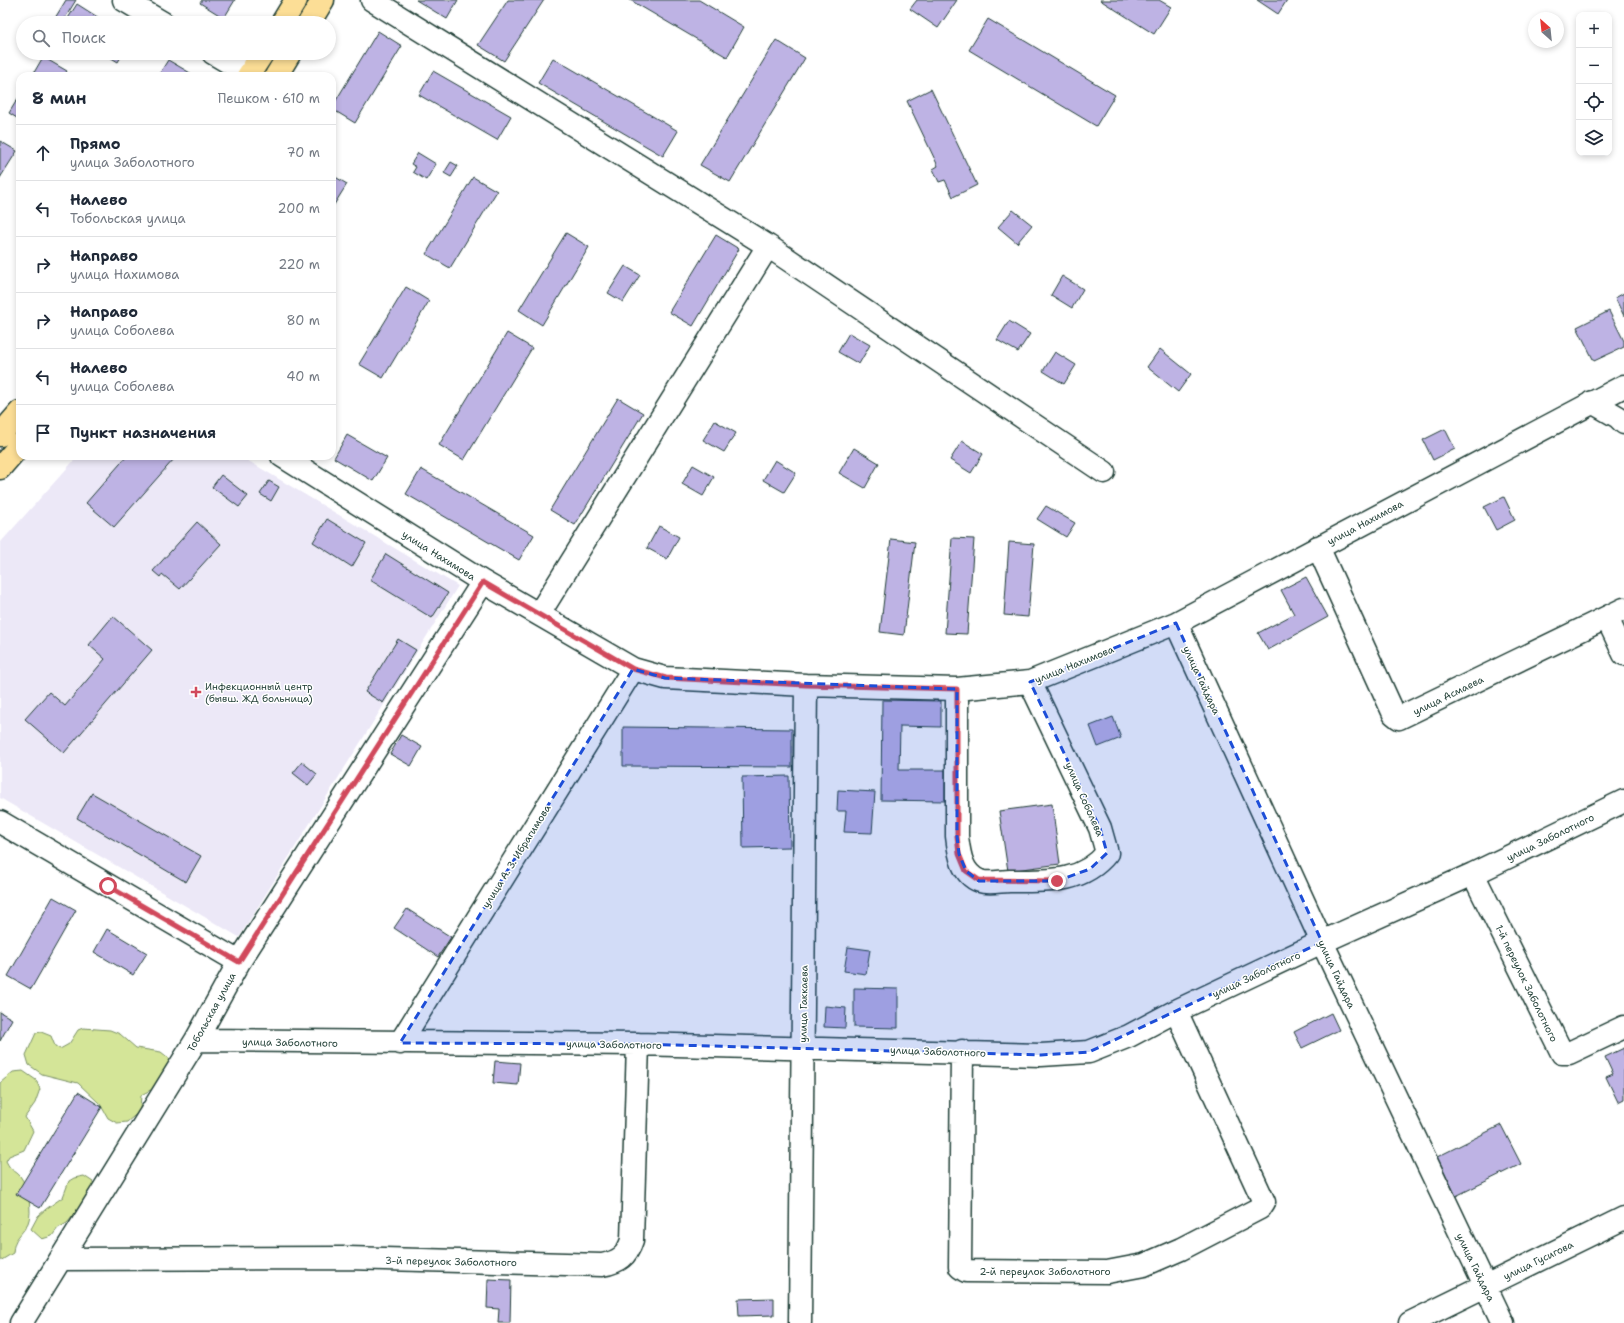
<!DOCTYPE html>
<html lang="ru">
<meta charset="utf-8">
<style>
:root{--surface:#fff;--page:#f6f6f7;--text:#1f2937;--muted:#747a83;--line:#e0e1e3}
body{margin:0;font-family:"Shantell Sans",sans-serif;background:var(--page);color:var(--text)}
.controls{position:absolute;right:12px;top:12px;display:grid;overflow:hidden;border-radius:8px;box-shadow:0 2px 6px #0003}
.controls button{width:36px;height:36px;display:grid;place-items:center;padding:0;border:0;border-bottom:1px solid var(--line);background:var(--surface);color:var(--text);font:20px sans-serif}
.compass{position:absolute;left:1528px;top:12px;width:36px;height:36px;border-radius:50%;background:var(--surface);box-shadow:0 2px 6px #0003;rotate:333deg}
.stop{position:absolute;width:12px;height:12px;margin:-9px;border:3px solid #d1495b;border-radius:50%;background:#fff}
.stop.end{background:#d1495b;border-color:#fff;box-shadow:0 1px 4px #0008}
.list{margin:0;padding:0;list-style:none}
h2{display:flex;justify-content:space-between;align-items:center;height:52px;margin:0;padding:0 16px;font-size:17px}
h2 small{font-size:13px;font-weight:400;color:var(--muted)}
.list li{display:grid;grid-template-columns:26px 1fr auto;gap:12px;align-items:center;box-sizing:border-box;height:56px;padding:0 16px;border-top:1px solid var(--line)}
.list b{display:block;font-size:15px;white-space:nowrap}
.list p{margin:0;font-size:13px;white-space:nowrap;color:var(--muted)}
.list em{font-size:13px;font-style:normal;color:var(--muted)}
.icon{flex:none;width:22px;height:22px;fill:none;stroke:currentColor;stroke-width:2;stroke-linecap:round;stroke-linejoin:round}
.map{position:relative;flex:none;width:1624px;height:1323px;overflow:hidden}
.search{position:absolute;background:var(--surface);box-shadow:0 2px 6px #0003;left:16px;top:16px;width:320px;height:44px;display:flex;align-items:center;gap:10px;box-sizing:border-box;padding:0 14px;border-radius:22px;color:var(--muted);font-size:15px}
.panel{position:absolute;background:var(--surface);box-shadow:0 2px 6px #0003;left:16px;top:72px;width:320px;height:388px;border-radius:12px}
.map>svg:first-child{display:block}
</style>
<div class="map">
<svg width="1624" height="1323" viewBox="0 0 1624 1323">
<rect width="100%" height="100%" fill="#fff"/>
<filter id="ink" filterUnits="userSpaceOnUse"><feTurbulence type="fractalNoise" baseFrequency=".025" numOctaves="2"/><feDisplacementMap in="SourceGraphic" scale="8" xChannelSelector="R" yChannelSelector="G"/><feConvolveMatrix kernelMatrix="1 2 1 2 8 2 1 2 1" color-interpolation-filters="sRGB"/></filter>
<g filter="url(#ink)">
<path fill="#ece8f7" d="M78,456H240L458,586L239,937L0,798V543Z"/>
<path fill="#d4e598" stroke="#7a9166" d="M83,1028L110,1030L120,1034L136,1048L161,1052L175,1063L174,1078L141,1095L140,1111L127,1122L117,1123L108,1118L100,1104L78,1083L42,1074L29,1065L26,1055L36,1033L41,1032L51,1036L55,1046L60,1049L69,1044L78,1030Z
M23,1071L36,1080L40,1089L35,1103L25,1117L33,1131L24,1150L9,1156L6,1161C12,1173 14,1169 20,1176C28,1186 33,1212 28,1223C21,1237 14,1236 13,1253L0,1261V1083L13,1072Z
M84,1176L93,1182L95,1187L88,1208L74,1215L67,1223L58,1228L52,1236L42,1239L31,1229L38,1216L46,1209L63,1197L69,1181L74,1178Z"/>
<path fill="#beb3e4" stroke="#1f3d34" d="M66,0H76L62,23H52Z
M202,0H235L224,18L200,3Z
M416,0H458L447,19Z
M508,0H544L504,61L478,45Z
M630,0H699L744,27L727,57Z
M917,0H957L938,28L910,9Z
M1100,0H1159L1171,7L1154,34Z
M1257,0H1287L1278,14Z
M77,4L107,23H65Z
M988,19L1115,95L1096,126L969,50Z
M378,31L402,46L355,123L332,109V107Z
M776,40L805,58L730,182L700,165Z
M103,53H123L118,62Z
M43,57L67,71L64,76H32Z
M553,58L678,131L663,156L538,83Z
M168,60L192,74L191,76H158Z
M433,71L511,116L497,140L419,95Z
M931,89L977,185L953,197L945,180L939,182L933,169L938,166L907,101Z
M20,95V120L9,113Z
M0,141L17,151L0,178Z
M418,153L436,164L426,180L413,172L416,167L411,164Z
M451,162L458,166L451,177L444,173Z
M332,175L347,184L332,208Z
M473,177L497,191L450,268L426,254Z
M1013,210L1032,225L1017,243L998,227Z
M566,233L589,247L542,325L519,310Z
M716,235L739,249L693,326L669,312Z
M625,266L640,275L623,302L608,293Z
M1062,276L1083,289L1072,308L1051,295Z
M406,287L429,301L383,378L359,364Z
M1624,293V316L1615,298Z
M1609,311L1624,341V347L1594,361L1577,327Z
M1009,321L1030,334L1018,352L997,340Z
M507,333L532,348L464,460L439,445Z
M849,333L870,345L859,364L838,352Z
M1160,349L1191,374L1178,392L1147,367Z
M1055,352L1076,365L1064,384L1043,371Z
M618,398L643,413L575,525L550,510Z
M715,421L736,433L724,452L703,440Z
M1445,429L1455,449L1433,460L1423,440Z
M347,435L387,458L373,481L334,458Z
M962,441L983,454L971,473L950,460Z
M854,448L879,463L865,488L839,473Z
M127,456H170L174,459L114,527L86,503Z
M775,460L796,473L784,492L763,480Z
M693,465L714,477L703,496L682,484Z
M421,469L534,535L519,560L406,494Z
M221,475L248,496L239,507L212,487Z
M269,481L279,487L271,501L260,494Z
M1504,497L1515,520L1496,530L1484,507Z
M1046,506L1075,523L1066,537L1037,519Z
M327,519L366,543L352,567L313,542Z
M197,522L221,544L180,589L162,574L160,577L153,571Z
M659,526L679,537L667,559L647,548Z
M952,538L974,539L967,634L945,633Z
M891,539L915,542L904,635L880,632Z
M1009,542L1034,544L1028,617L1004,615Z
M386,554L448,593L432,618L370,580Z
M1306,577L1328,617L1268,650L1258,633L1294,614L1281,590Z
M113,616L152,650L64,753L25,719L49,692L65,706L105,659L89,645Z
M398,639L416,650L383,703L365,692Z
M882,700L941,701V727L900,726L899,770H945V801L881,800Z
M1113,717L1121,738L1098,747L1090,726Z
M623,727L792,729V767L623,766Z
M401,735L422,747L411,766L390,754Z
M302,762L317,774L308,785L293,773Z
M789,776L790,847L743,848L742,777Z
M838,790L875,792L872,833L844,832L846,811H837Z
M92,793L201,856L186,882L77,818Z
M1052,804L1060,864L1008,871L999,811Z
M53,897L76,910L31,989L8,976Z
M407,909L451,937L438,957L394,928Z
M107,929L147,953L133,975L94,952Z
M848,947L870,950L866,974L844,971Z
M854,988L898,989V1028L854,1027Z
M825,1006L846,1008L845,1028L824,1027Z
M0,1012L12,1019L0,1041Z
M1331,1013L1339,1030L1302,1048L1294,1032Z
M1624,1048V1099L1618,1102L1606,1077L1613,1074L1605,1057Z
M495,1061L520,1063L518,1085L493,1083Z
M78,1092L102,1107L40,1208L16,1194Z
M1501,1125L1521,1164L1456,1196L1437,1157Z
M488,1279L511,1280L510,1323H498L499,1309L487,1308Z
M774,1298V1315L739,1316L738,1299Z"/>
<g fill="none" stroke-linecap="round" stroke-linejoin="round">
<defs>
<path id="minor" d="M124,0L163,23
M372,0L768,246L1104,472
M213,53L252,76
M1592,402L1618,417L1624,423
M282,456L483,582L633,669L665,678L806,685L957,689L1030,682L1176,623L1624,386
M1318,547L1394,714L1399,718L1624,609
M539,614L768,246
M1607,618L1624,654
M1176,623L1322,942L1503,1323
M957,689V836C959,852 961,874 980,881C988,884 1001,881 1010,881C1046,881 1082,884 1107,853L1100,828L1030,682
M0,822L239,962
M1473,874L1562,1053H1569L1624,1027
M196,1040L638,1044L1041,1055L1089,1052L1129,1036L1176,1011L1322,942L1473,874L1624,801
M400,1043L633,669
M962,1051L960,1267L966,1271L1107,1272L1144,1265L1181,1249L1260,1208L1264,1202L1176,1011
M61,1259L347,1258L602,1265C619,1262 627,1256 632,1240L638,1044
M21,1323L196,1040L239,962L483,582
M800,1323L806,685
M1410,1323L1624,1218"/>
<path id="major" d="M282,23L296,0
M309,23L323,0
M248,76L263,53
M276,76L290,53
M0,435L20,412
M0,468L20,445"/>
</defs>
<use href="#minor" stroke="#1f3d34" stroke-width="25"/>
<use href="#major" stroke="#1f3d34" stroke-width="25"/>
<use href="#minor" stroke="#fff" stroke-width="22"/>
<use href="#major" stroke="#fcde96" stroke-width="22"/>
</g>
</g>
<g fill="none" stroke-linecap="round" stroke-linejoin="round" filter="url(#ink)">
<path stroke="#d1495b" stroke-width="5" d="M108,886L239,962L483,582L633,669L666,678L806,685L957,689V836L959,854L966,871L979,880L1057,881"/>
</g>
<path fill="#1d4ed8" fill-opacity="0.2" stroke="#1d4ed8" stroke-width="3" stroke-dasharray="8 5" stroke-linejoin="round" d="M1176,623L1322,942L1089,1052L1041,1055L638,1044L400,1043L633,669L665,678L957,689V836L959,854L966,871L979,881H1057L1090,869L1107,853L1100,828L1030,682Z"/>
<path fill="#d1495b" stroke="#fff" stroke-width="1.5" d="M194 686h4v4h4v4h-4v4h-4v-4h-4v-4h4z"/>
<g text-anchor="middle" stroke-width="3" stroke-linejoin="round" paint-order="stroke">
<g font-size="10" fill="#1f3d34" stroke="#fff">
<text transform="translate(1365 522) rotate(-28)" y="4">улица Нахимова</text>
<text transform="translate(439 555) rotate(32)" y="4">улица Нахимова</text>
<text transform="translate(1074 664) rotate(-22)" y="4">улица Нахимова</text>
<text transform="translate(1202 680) rotate(65)" y="4">улица Гайдара</text>
<text transform="translate(1448 695) rotate(-26)" y="4">улица Асмаева</text>
<text transform="translate(1085 799) rotate(66)" y="4">улица Соболева</text>
<text transform="translate(1550 837) rotate(-26)" y="4">улица Заболотного</text>
<text transform="translate(516 856) rotate(-58)" y="4">улица А. З. Ибрагимова</text>
<text transform="translate(1256 974) rotate(-25)" y="4">улица Заболотного</text>
<text transform="translate(1337 974) rotate(65)" y="4">улица Гайдара</text>
<text transform="translate(1527 983) rotate(64)" y="4">1-й переулок Заболотного</text>
<text transform="translate(803 1004) rotate(-89)" y="4">улица Гаккаева</text>
<text transform="translate(211 1012) rotate(-61)" y="4">Тобольская улица</text>
<text transform="translate(290 1042) rotate(1)" y="4">улица Заболотного</text>
<text transform="translate(614 1044) rotate(1)" y="4">улица Заболотного</text>
<text transform="translate(938 1051) rotate(2)" y="4">улица Заболотного</text>
<text transform="translate(1538 1260) rotate(-26)" y="4">улица Гусигова</text>
<text transform="translate(451 1261) rotate(1)" y="4">3-й переулок Заболотного</text>
<text transform="translate(1476 1267) rotate(64)" y="4">улица Гайдара</text>
<text x="1045" y="1275">2-й переулок Заболотного</text>
</g>
<g font-size="10" fill="#1f3d34" stroke="#fff" text-anchor="start">
<text x="205" y="690">Инфекционный центр<tspan x="205" dy="12">(бывш. ЖД больница)</tspan></text>
</g>
</g>
</svg>
<div class="controls">
<button>+</button>
<button>−</button>
<button><svg class="icon" aria-label="locate" viewBox="0 0 24 24"><circle cx="12" cy="12" r="6"/><path d="M12 2v4M12 18v4M2 12h4M18 12h4"/></svg></button>
<button><svg class="icon" aria-label="layers" viewBox="0 0 24 24"><path d="M12 4l9 5-9 5-9-5zM3 14l9 5 9-5"/></svg></button>
</div>
<svg class="compass" viewBox="-18 -18 36 36"><path d="M0-13l5 13h-10z" fill="#e53935"/><path d="M0 13l5-13h-10z" fill="#747a83"/></svg>
<div class="stop" style="left:108px;top:886px"></div>
<div class="stop end" style="left:1057px;top:881px"></div>
<div class="search"><svg class="icon" aria-label="search" viewBox="0 0 24 24"><circle cx="10" cy="10" r="6"/><path d="M15 15l6 6"/></svg>Поиск</div>
<section class="panel">
<h2>8 мин<small>Пешком · 610 m</small></h2>
<ul class="list">
<li><svg class="icon" aria-label="ahead" viewBox="0 0 24 24"><path d="M12 20V5M6 11l6-6 6 6"/></svg><div><b>Прямо</b><p>улица Заболотного</p></div><em>70 m</em></li>
<li><svg class="icon" aria-label="left" viewBox="0 0 24 24"><path d="M17 20v-9H6M10 6l-5 5 5 5"/></svg><div><b>Налево</b><p>Тобольская улица</p></div><em>200 m</em></li>
<li><svg class="icon" aria-label="right" viewBox="0 0 24 24"><path d="M7 20v-9h11M14 6l5 5-5 5"/></svg><div><b>Направо</b><p>улица Нахимова</p></div><em>220 m</em></li>
<li><svg class="icon" aria-label="right" viewBox="0 0 24 24"><path d="M7 20v-9h11M14 6l5 5-5 5"/></svg><div><b>Направо</b><p>улица Соболева</p></div><em>80 m</em></li>
<li><svg class="icon" aria-label="left" viewBox="0 0 24 24"><path d="M17 20v-9H6M10 6l-5 5 5 5"/></svg><div><b>Налево</b><p>улица Соболева</p></div><em>40 m</em></li>
<li><svg class="icon" aria-label="arrive" viewBox="0 0 24 24"><path d="M6 21V4h12l-3 4 3 4H6"/></svg><div><b>Пункт назначения</b></div></li>
</ul>
</section>
</div>
